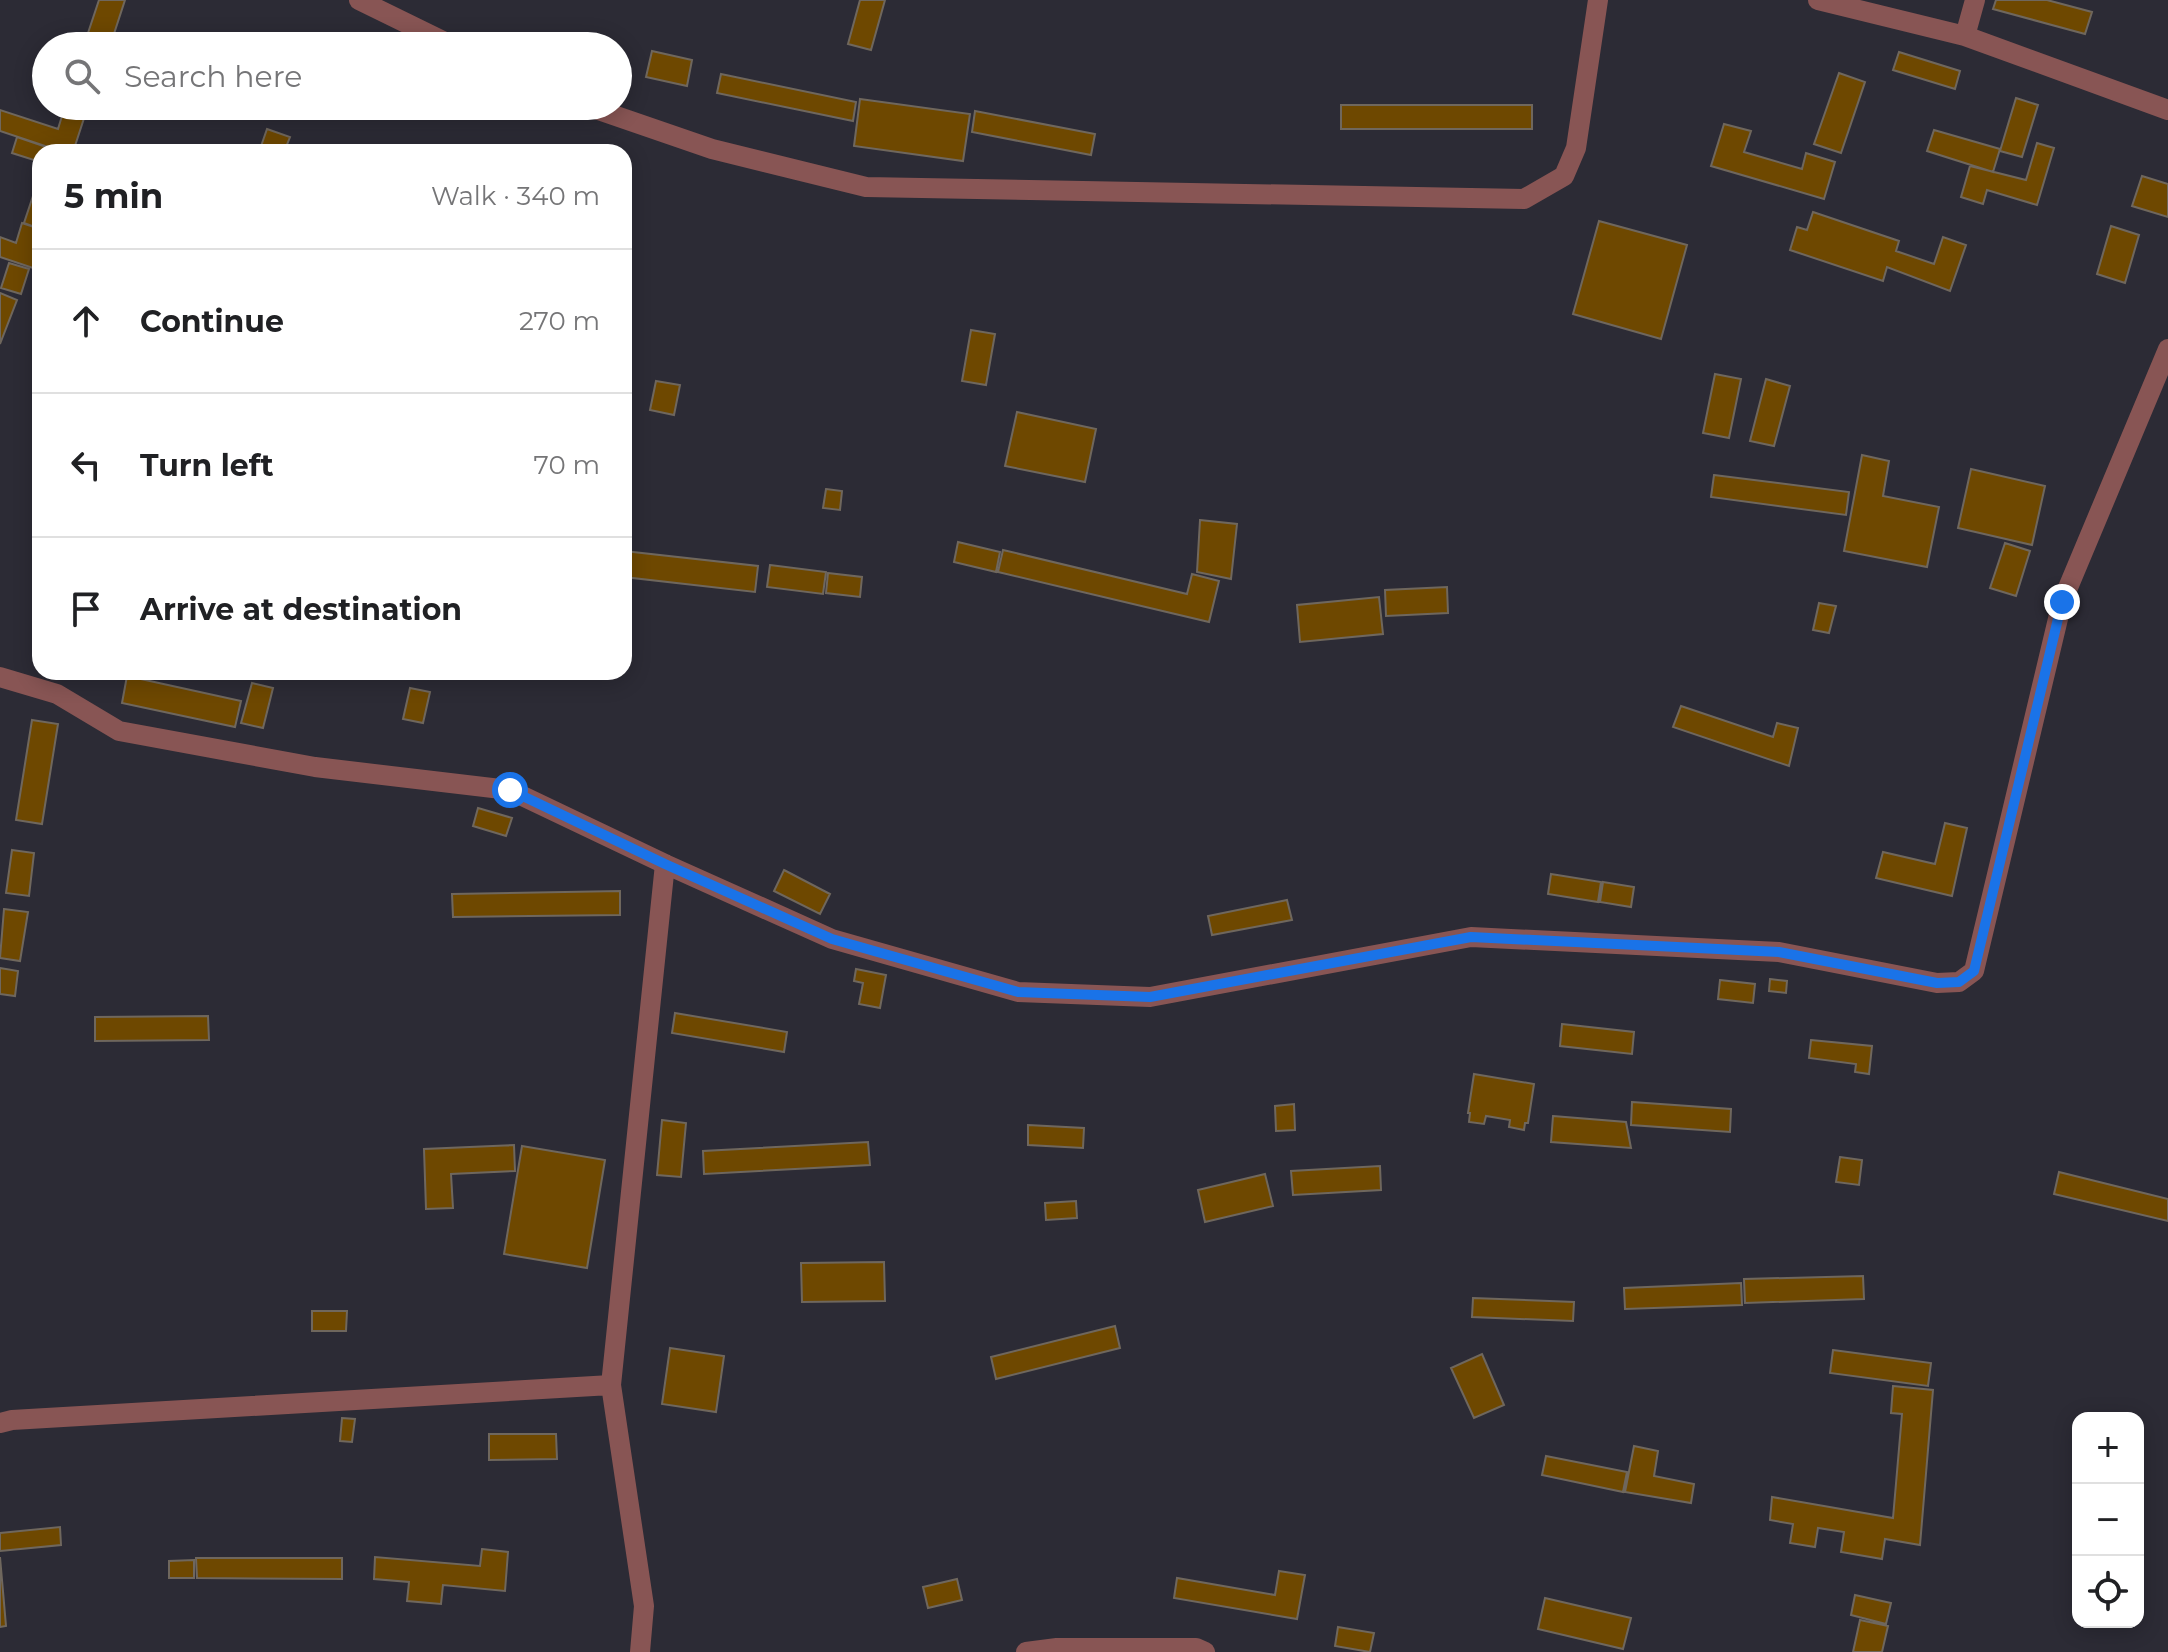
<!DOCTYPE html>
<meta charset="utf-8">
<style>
:root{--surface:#fff;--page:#f6f6f6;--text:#202124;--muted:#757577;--line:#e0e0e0}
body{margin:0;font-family:Montserrat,sans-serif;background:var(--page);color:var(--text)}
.controls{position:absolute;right:24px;bottom:24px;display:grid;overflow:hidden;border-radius:16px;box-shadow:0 4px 20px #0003}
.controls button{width:72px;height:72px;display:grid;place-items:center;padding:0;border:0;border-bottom:2px solid var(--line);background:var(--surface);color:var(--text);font:40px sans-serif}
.stop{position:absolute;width:24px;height:24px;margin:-18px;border:6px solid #1a73e8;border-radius:50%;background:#fff}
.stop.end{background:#1a73e8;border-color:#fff;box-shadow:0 2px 8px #0008}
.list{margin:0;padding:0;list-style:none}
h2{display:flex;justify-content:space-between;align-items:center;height:104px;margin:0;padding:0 32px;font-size:34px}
h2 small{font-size:26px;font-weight:400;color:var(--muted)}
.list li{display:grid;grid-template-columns:52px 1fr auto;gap:24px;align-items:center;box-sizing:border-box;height:144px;padding:0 32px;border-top:2px solid var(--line)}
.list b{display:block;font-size:30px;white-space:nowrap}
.list em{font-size:26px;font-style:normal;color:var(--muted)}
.icon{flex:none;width:44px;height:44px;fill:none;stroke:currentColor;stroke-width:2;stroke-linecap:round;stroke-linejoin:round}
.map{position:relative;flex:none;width:2168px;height:1652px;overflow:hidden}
.search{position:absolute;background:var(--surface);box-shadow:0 4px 20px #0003;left:32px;top:32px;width:600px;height:88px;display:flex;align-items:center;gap:20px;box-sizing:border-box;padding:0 28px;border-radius:44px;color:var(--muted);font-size:30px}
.panel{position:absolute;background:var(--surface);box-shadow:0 4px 20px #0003;left:32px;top:144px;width:600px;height:536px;border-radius:24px}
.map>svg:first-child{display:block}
</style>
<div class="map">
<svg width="2168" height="1652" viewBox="0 0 2168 1652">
<rect width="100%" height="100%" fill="#2c2b35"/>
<path fill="#6e4800" stroke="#6f675d" stroke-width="2" d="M99,0H125L110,46L86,39Z
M860,0H885L871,50L848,44Z
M1996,0H2047L2092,12L2085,34L1993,9Z
M569,37L601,46H567Z
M652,51L692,60L687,86L646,77Z
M1899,52L1960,71L1955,89L1893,70Z
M1839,73L1865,82L1841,153L1814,144Z
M721,74L856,102L853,121L717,93Z
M2016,98L2038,105L2022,157L2000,151Z
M860,99L970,114L963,161L854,146Z
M1341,105H1532V129H1341Z
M65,106H88L73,152H63L0,131V110L58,129Z
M975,111L1095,134L1091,155L972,132Z
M1724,124L1751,131L1744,152L1802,169L1806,153L1835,162L1824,199L1711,166Z
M267,129L290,137L284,152H259Z
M1934,130L2000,149L1993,172L1927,151Z
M17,137L61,152H40V162L12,153Z
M2037,143L2054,148L2037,205L1987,190L1983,204L1961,197L1970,166L2026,180Z
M40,175V229L24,223Z
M2142,176L2168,184V217L2132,206Z
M1813,212L1899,241L1896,251L1934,264L1943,237L1966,245L1950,291L1887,267L1883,281L1790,250L1797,227L1807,230Z
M1599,221L1687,245L1661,339L1573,314Z
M22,223L40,229V247L33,268L0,257V237L16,243Z
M2111,226L2139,235L2125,283L2097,274Z
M9,263L29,269L21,294L1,288Z
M0,293L17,300L0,344Z
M971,330L995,334L986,385L962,381Z
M1715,374L1741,379L1729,438L1703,433Z
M1766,379L1790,386L1774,446L1750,441Z
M656,381L680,385L674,415L650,410Z
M1017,412L1096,429L1085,482L1005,466Z
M1862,455L1889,461L1883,496L1939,507L1927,567L1844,551Z
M1971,469L2045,486L2032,545L1958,528Z
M1714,475L1849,492L1846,515L1711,497Z
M826,489L842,491L840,510L823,508Z
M1200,520L1237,524L1231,579L1197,572Z
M958,542L1000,552L996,572L954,562Z
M2005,543L2030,551L2016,596L1990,588Z
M1003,550L1187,594L1192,574L1219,581L1209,622L998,572Z
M624,551L758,566L755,592L624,577Z
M770,565L826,572L823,594L767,587Z
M828,573L862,577L860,597L826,593Z
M1447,587L1448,613L1386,616L1385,590Z
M1379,597L1383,634L1300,642L1297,605Z
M1819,603L1836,606L1829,633L1813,630Z
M127,676L241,701L235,727L122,703Z
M252,683L273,688L263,728L241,723Z
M410,688L430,692L423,723L403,719Z
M1681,706L1773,737L1777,723L1798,728L1789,766L1673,727Z
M32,720L58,724L42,824L16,820Z
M478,808L512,818L506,836L473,826Z
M1945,823L1967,828L1952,896L1876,878L1883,852L1935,864Z
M12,850L34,853L29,896L6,893Z
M784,870L830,894L820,914L774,891Z
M1551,874L1601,882L1598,902L1548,894Z
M1603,882L1634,887L1631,907L1600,902Z
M620,891V915L453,917L452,894Z
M1287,900L1292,920L1212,935L1208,916Z
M4,909L28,912L20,961L0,958Z
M0,968L18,971L15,996L0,994Z
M856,969L886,975L880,1008L859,1004L863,983L854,981Z
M1770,979L1787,981L1786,993L1769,991Z
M1720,980L1755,984L1753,1003L1718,999Z
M675,1013L787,1032L784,1052L672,1033Z
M208,1016L209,1040L95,1041V1017Z
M1562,1024L1634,1032L1632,1054L1560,1046Z
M1811,1040L1872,1046L1869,1074L1855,1072L1856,1064L1809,1058Z
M1474,1074L1534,1084L1528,1123H1525L1524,1130L1509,1127L1510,1120L1486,1116L1484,1124L1469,1122L1470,1113H1468Z
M1632,1102L1731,1109L1730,1132L1631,1125Z
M1294,1104L1295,1130L1276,1131L1275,1106Z
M1553,1116L1626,1122L1631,1148L1551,1142Z
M662,1120L686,1123L681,1177L657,1175Z
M1028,1125L1084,1128L1083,1148L1028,1145Z
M868,1142L870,1165L704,1174L703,1151Z
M514,1145L515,1171L451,1174L453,1208L426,1209L424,1149Z
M522,1146L605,1160L587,1268L504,1254Z
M1840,1157L1862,1160L1859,1185L1836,1182Z
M1380,1166L1381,1190L1293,1195L1291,1171Z
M2059,1172L2168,1199V1221L2054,1194Z
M1265,1174L1273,1206L1205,1222L1198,1190Z
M1076,1201L1077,1218L1046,1220L1045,1203Z
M884,1262L885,1301L802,1302L801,1263Z
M1863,1276L1864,1299L1745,1303L1744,1279Z
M1741,1283L1742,1305L1625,1309L1624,1288Z
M1473,1298L1574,1302L1573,1321L1472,1317Z
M312,1311H347L346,1331H312Z
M1115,1326L1120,1348L996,1379L991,1357Z
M670,1348L724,1356L716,1412L662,1404Z
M1833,1350L1931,1363L1928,1386L1830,1373Z
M1482,1354L1504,1405L1474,1418L1451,1368Z
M1893,1386L1933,1390L1920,1545L1885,1539L1882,1559L1841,1552L1844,1532L1818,1528L1815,1547L1790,1543L1793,1524L1770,1520L1772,1497L1893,1518L1902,1414L1891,1413Z
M342,1418L355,1419L352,1442L340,1441Z
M489,1434H556L557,1459L489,1460Z
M1634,1446L1658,1451L1654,1476L1694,1484L1691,1503L1625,1492Z
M1546,1456L1627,1472L1623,1492L1542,1475Z
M60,1527L61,1545L0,1551V1533Z
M482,1549L508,1552L505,1591L443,1585L441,1604L407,1601L409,1582L374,1579L375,1557L480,1566Z
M0,1557L6,1626L0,1627Z
M196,1558H342V1579L197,1578Z
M194,1560V1578H169V1561Z
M1279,1571L1305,1575L1297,1619L1174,1598L1177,1578L1275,1595Z
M957,1579L962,1600L928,1608L923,1587Z
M1855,1595L1891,1603L1886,1624L1851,1615Z
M1545,1598L1631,1618L1623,1649L1538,1629Z
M1860,1620L1888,1626L1882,1652H1853Z
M1338,1627L1374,1633L1370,1652L1335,1646Z"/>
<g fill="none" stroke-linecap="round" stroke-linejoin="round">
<path stroke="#885554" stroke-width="20" d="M359,0L453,46
M1818,0L1965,36L2168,110
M1965,36L1975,0
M587,106L712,149L866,187L1524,199L1564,176L1576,148L1598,0
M0,677L57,694L119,731L315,767L510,790L665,864L832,939L1018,992L1150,997L1471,937L1779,952L1937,983L1959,982L1974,971L2062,602L2168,349
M0,1423L12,1420L611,1385
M640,1652L644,1606L611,1385L665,864
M1026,1652L1057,1648H1196L1205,1652"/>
</g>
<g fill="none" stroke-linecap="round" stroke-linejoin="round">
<path stroke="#1a73e8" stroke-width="10" d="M510,790L665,864L832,939L1018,992L1150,997L1471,937L1779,952L1937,983L1959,982L1974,971L2062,602"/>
</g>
</svg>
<div class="controls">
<button>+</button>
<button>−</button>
<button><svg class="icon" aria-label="locate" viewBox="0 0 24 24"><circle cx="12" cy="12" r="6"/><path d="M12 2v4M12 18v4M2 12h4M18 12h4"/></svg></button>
</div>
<div class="stop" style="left:510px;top:790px"></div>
<div class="stop end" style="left:2062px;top:602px"></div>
<div class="search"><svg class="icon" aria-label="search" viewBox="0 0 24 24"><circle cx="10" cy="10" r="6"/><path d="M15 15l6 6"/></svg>Search here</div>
<section class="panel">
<h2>5 min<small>Walk · 340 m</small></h2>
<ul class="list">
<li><svg class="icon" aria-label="ahead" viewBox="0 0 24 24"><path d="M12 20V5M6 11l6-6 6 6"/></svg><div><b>Continue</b></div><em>270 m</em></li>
<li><svg class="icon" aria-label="left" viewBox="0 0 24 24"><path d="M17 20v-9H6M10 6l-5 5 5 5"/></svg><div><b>Turn left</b></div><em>70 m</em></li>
<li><svg class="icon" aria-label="arrive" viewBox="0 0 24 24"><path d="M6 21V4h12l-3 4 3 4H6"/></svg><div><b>Arrive at destination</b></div></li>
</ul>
</section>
</div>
